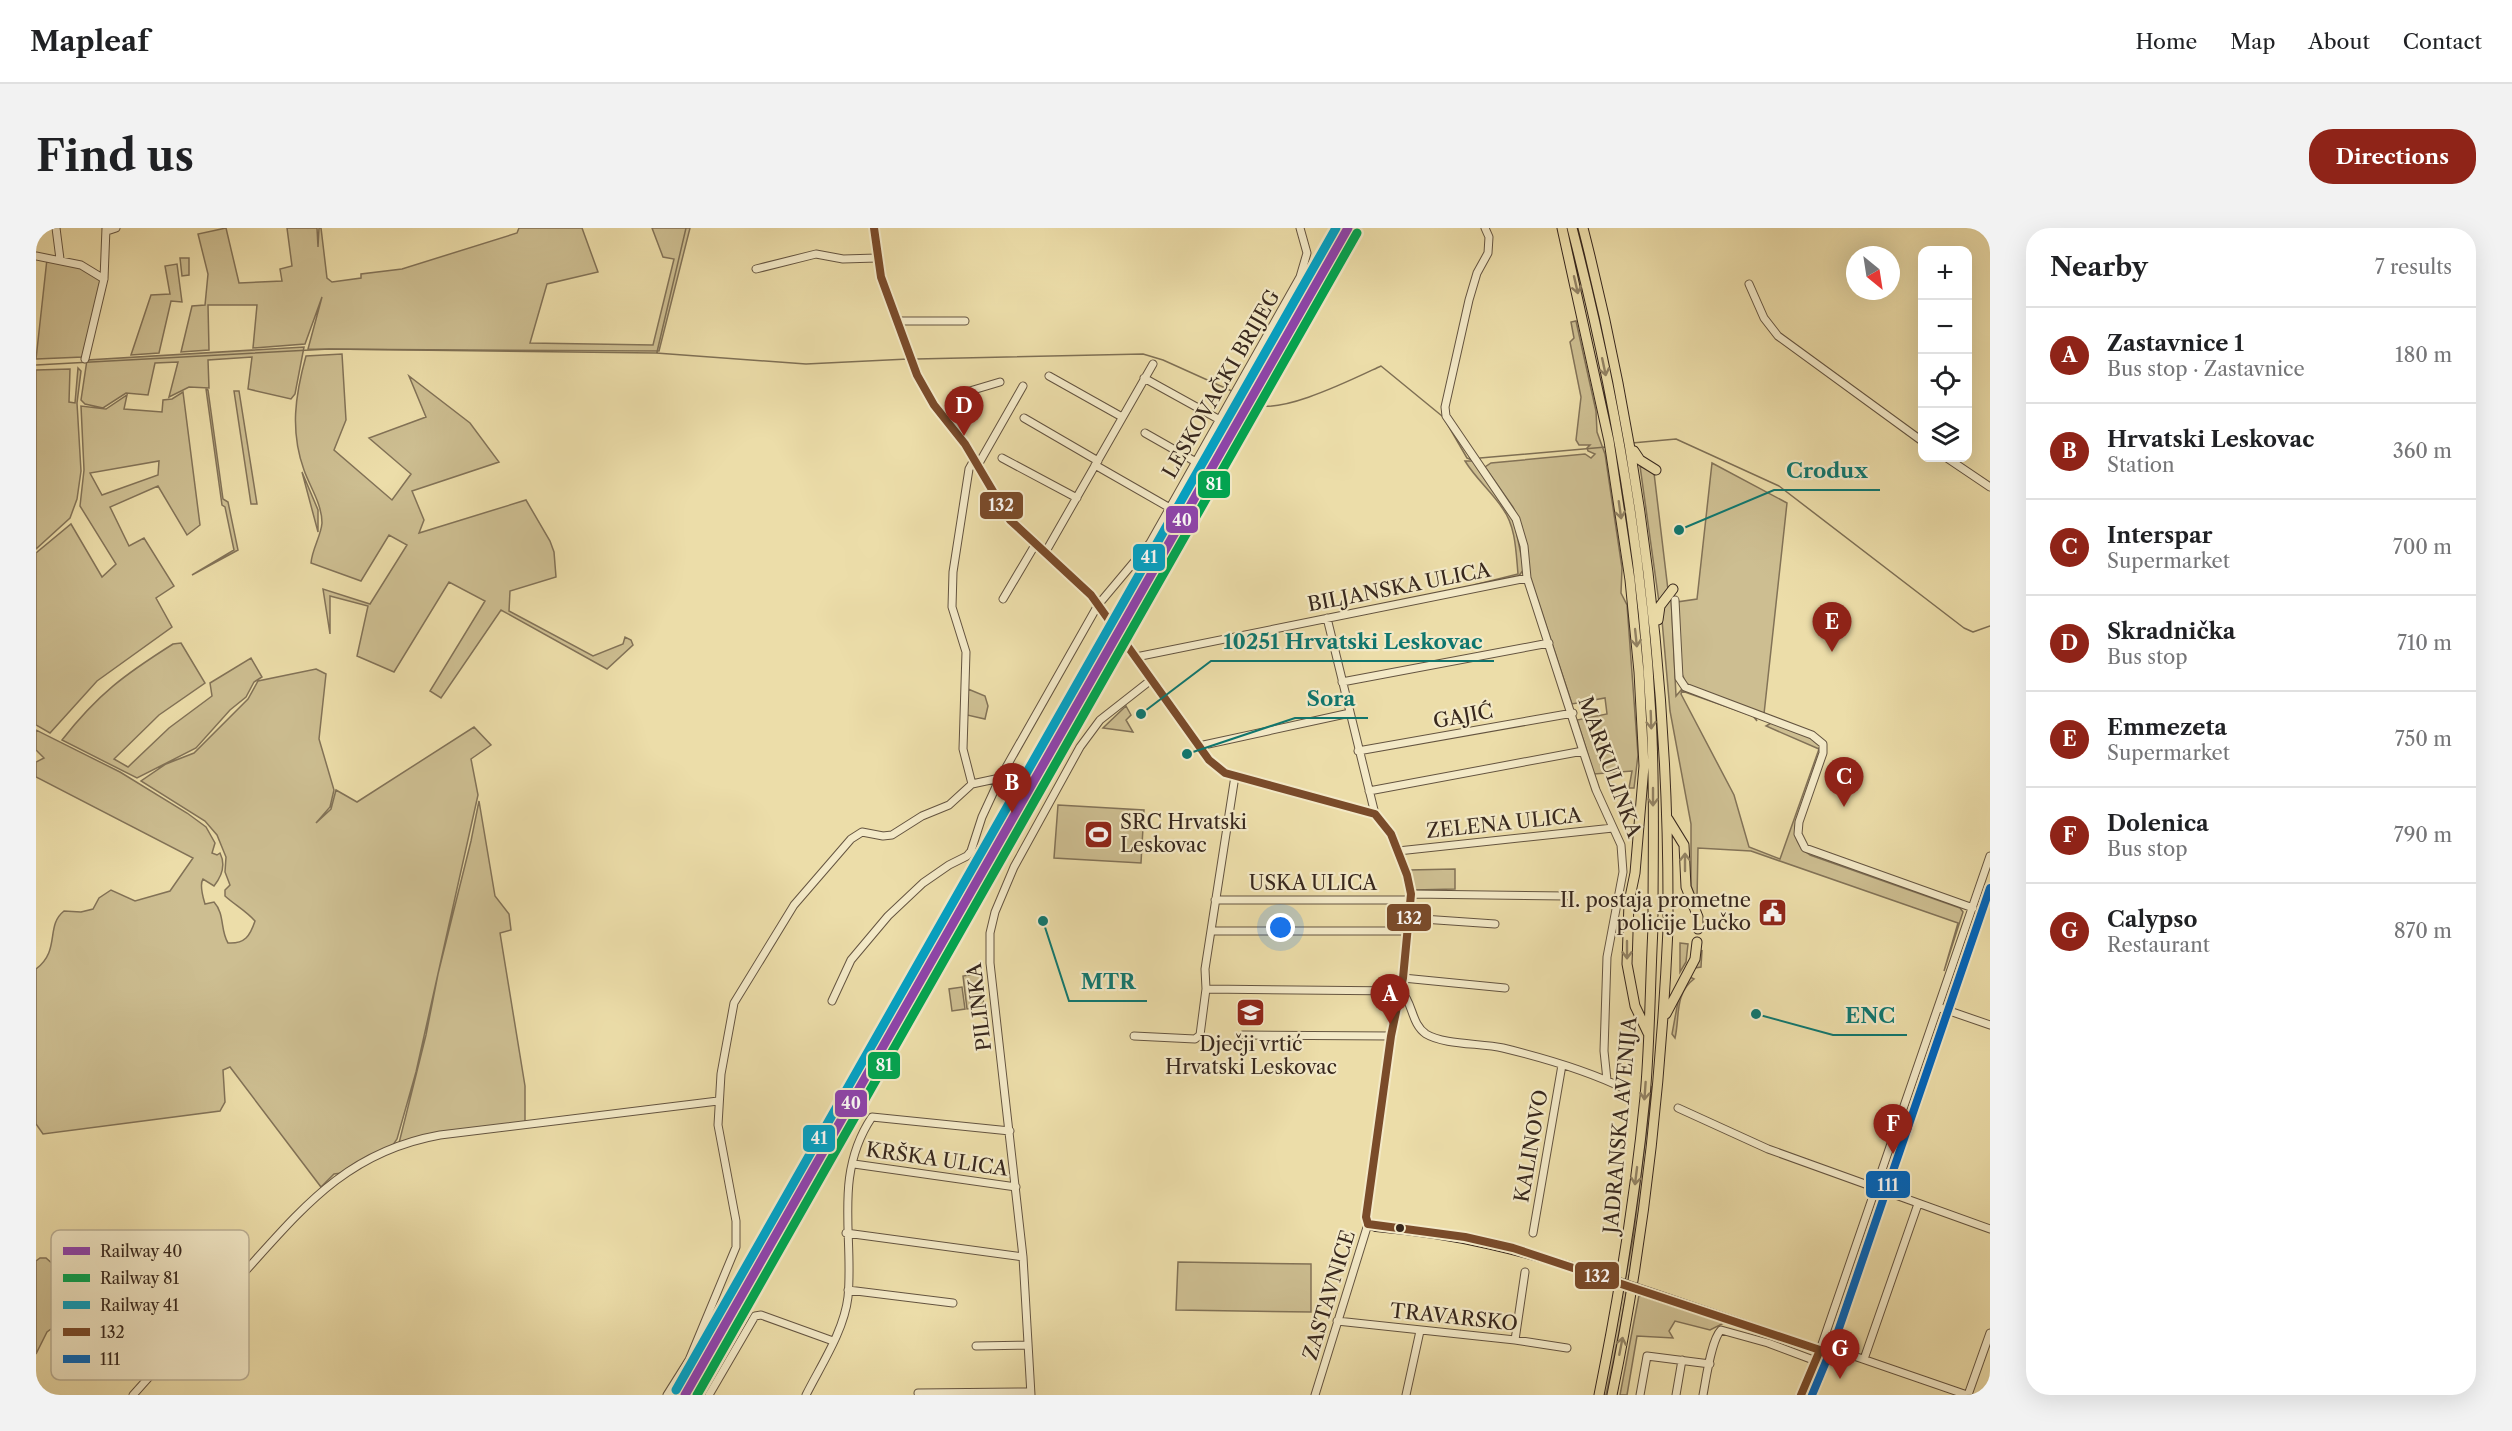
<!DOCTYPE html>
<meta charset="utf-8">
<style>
:root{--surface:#fff;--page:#f2f2f2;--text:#202124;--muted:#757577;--line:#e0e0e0;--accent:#8f2418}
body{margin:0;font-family:"Libre Caslon Text",serif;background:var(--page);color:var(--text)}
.controls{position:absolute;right:18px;top:18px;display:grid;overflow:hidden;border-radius:12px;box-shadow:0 6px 24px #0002}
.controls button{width:54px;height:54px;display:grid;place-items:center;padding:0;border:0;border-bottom:2px solid var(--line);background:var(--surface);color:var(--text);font:30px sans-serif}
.compass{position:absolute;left:1810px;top:18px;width:54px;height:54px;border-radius:50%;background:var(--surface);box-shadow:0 6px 24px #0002;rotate:150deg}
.you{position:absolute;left:1245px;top:700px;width:21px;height:21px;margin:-15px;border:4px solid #fff;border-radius:50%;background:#1a73e8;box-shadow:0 0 0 9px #1a73e833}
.badge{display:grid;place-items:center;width:39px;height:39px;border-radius:50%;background:var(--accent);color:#fff;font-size:20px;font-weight:700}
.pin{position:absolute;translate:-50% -50px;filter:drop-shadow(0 2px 3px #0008)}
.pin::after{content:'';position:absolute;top:32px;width:21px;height:18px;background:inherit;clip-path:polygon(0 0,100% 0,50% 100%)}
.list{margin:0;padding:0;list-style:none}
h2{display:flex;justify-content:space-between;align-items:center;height:78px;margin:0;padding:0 24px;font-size:26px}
h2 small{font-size:20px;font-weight:400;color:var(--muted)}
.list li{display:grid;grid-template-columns:39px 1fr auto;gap:18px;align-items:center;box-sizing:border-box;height:96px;padding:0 24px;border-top:2px solid var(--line)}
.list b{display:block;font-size:22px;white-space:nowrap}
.list p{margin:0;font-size:20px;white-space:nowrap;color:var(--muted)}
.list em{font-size:20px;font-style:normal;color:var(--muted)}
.icon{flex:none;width:33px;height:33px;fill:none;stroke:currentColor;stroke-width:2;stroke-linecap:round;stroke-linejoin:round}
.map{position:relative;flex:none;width:1954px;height:1167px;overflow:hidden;border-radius:24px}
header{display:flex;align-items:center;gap:36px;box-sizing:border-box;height:84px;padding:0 30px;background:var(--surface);border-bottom:2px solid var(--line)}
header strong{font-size:28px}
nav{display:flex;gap:33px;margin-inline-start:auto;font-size:21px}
.intro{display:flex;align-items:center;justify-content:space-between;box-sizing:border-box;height:144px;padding:0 36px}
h1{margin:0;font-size:42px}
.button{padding:15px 27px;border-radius:24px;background:var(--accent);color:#fff;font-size:21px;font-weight:700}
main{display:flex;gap:36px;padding:0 36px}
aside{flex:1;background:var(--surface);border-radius:24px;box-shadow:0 6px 24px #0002}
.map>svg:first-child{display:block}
</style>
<header>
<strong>Mapleaf</strong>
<nav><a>Home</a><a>Map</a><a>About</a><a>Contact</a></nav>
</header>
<div class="intro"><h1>Find us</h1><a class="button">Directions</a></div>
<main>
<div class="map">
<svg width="1954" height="1167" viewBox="0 0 1954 1167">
<rect width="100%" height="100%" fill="#ecdda9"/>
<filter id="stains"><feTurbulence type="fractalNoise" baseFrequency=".00333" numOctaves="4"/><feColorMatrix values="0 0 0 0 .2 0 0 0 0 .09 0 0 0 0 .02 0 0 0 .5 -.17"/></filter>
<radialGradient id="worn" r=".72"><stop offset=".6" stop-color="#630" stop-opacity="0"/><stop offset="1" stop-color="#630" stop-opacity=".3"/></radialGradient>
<path fill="#cdbe91" stroke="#827257" stroke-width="1.5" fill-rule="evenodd" d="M190,0L203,55L246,53L244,41L256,38L251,0H281L282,19L283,0H285L291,50L296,54L325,50V46L366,41L481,5L483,0H546L562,44L511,56L494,115L617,117L638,31L627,29L616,0H654L623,123L272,121L286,69L269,116L217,120L221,77H172L173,122L145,124L156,78L169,77L172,46L162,6Z
M144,30H153V47L146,48Z
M11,31L41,37L65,51L47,129L0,131Z
M141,36L146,74L135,73L123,125L95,127L115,67L134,66L129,38Z
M1540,93L1560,183L1561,204L1569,226L1586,340L1585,365L1591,377L1602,527L1598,560H1593L1596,543L1558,546L1541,492L1571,486L1569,470L1536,476L1493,346L1486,299L1477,279L1449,239L1455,235L1549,226L1555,230L1559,226L1552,223L1551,220L1554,217H1543L1540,212L1545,169L1534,114L1538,110L1535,94Z
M268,119L259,166L255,171L212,161L216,129L172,132L173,160L153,159L133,169L142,134L119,135L112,167L90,165L67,180L49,176L45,172L51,132Z
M306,126L310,192L298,222L356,272L375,246L333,210L390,189L373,148L434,195L463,234L376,263L388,292L383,305L490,272L514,313L518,324L520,349L474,363L473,383L557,428L587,416L589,409L595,412L597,417L571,441L465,382L405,470L394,463L449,373L413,354L358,444L321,428L332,378L294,368V406L287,361L334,376L371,317L353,307L325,353L275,335C276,321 285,308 286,295C286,276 274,259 268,242C254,203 259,168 270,128Z
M42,140L45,143L41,175L45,243L41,271L34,290L0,321V142L34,141L33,174L39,175Z
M170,161L172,162L187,271L192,274L202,322L156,347L198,322L189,279L186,277Z
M198,163H203L221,276H215Z
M147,164L164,297L151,307L122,258L74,279L93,318L108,310L138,358L120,370L136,399L61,453L14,505L0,497V325L35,296L66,349L80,336L44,278L48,242L45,178L70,181L91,167L88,181L126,184L127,172L136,171ZM123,233L122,247L66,267L54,245Z
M1429,233H1437L1478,293L1488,341L1482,349L1438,357L1482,346C1480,325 1480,299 1467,281C1456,264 1440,251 1429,233Z
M1676,235L1751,275L1728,486L1655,458L1650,455L1646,446L1641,374L1661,371Z
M1604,238L1618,245L1632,362L1623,374Z
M266,244L282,282V304Z
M1635,369L1640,468L1646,461L1718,488L1721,493L1717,488L1646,463L1645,466L1698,567L1713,619L1744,631L1783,521L1730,498L1735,495L1772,508L1784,518L1785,524L1760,594C1757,608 1762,619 1774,627L1924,680L1927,684L1908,743L1922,695L1715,623L1662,620L1661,672L1667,680L1663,679L1655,658V596L1634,483L1626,392L1628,378Z
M145,415L169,455L123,487L78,531L92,539L133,500L176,468L174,455L215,430L226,449L218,454L210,469L194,482L160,520L101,550L26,512C62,466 88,447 137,416Z
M280,441L290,446L283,511L298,562L294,579L280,595L295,581L300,562L321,574L438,499L455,517L435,531L442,567L380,844L361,911L357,917L306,945L298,946L285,959L194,839L187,842L189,874L184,883L7,906L0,896V741C25,722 9,698 28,683L45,684L57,681L63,670L75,662L99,673L134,663L157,630L0,549V534L8,530L0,522V502L84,544L151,585L170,599L179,615L176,625L181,627L184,625C190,637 186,648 178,658L167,651C163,657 167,669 169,676L178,674C189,686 184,702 192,715C209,716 214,708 219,693C210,683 199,677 189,668V662L194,657L189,644L190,629L181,607L169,593L105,553L130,536L158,525L212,471L222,453Z
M932,461L949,468L952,478L949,491L931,487Z
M1090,478L1095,487L1090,492L1097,504L1067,500Z
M443,573L459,668L473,686L475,702L464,705L489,858V894L363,915L390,807L402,746L435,613Z
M1022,577L1108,582L1105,635L1018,630Z
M1419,641V661L1378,662L1373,642Z
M1644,715L1652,716L1650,734L1644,744Z
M1666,722L1665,739L1659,740L1654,749L1658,751C1638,766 1644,790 1639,810L1636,806L1643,768Z
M944,745L948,779L931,781L927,748Z
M926,759L929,781L916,783L913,761Z
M1616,858C1620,877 1613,903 1611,922C1602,1004 1588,1086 1570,1167H1567L1597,1010Z
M4,1030H10L98,1108L111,1094L116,1097L96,1136L101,1142L89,1145L86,1141L94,1114L60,1084C50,1085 47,1096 43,1104L37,1106L19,1098L11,1104L0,1126V1033Z
M1142,1034L1275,1036V1084L1140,1082Z
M1603,1067L1688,1095L1674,1102L1639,1093L1633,1103L1637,1110L1601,1108L1591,1167H1584Z"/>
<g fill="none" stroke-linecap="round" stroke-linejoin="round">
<path stroke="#7e6f54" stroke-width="1.5" d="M621,124L650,0
M880,131L1107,126L1127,132L1198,164
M0,137L293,121L620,125L770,136L872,131
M1202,166L1209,170
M1215,175C1240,190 1319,150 1345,138L1406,188
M1409,192L1431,230L1436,232
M1596,215L1640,211L1743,258L1928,400L1937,404L1954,398
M1444,230L1570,219"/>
<defs>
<path id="minor" d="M20,0L24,31
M1449,0L1453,9L1452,25L1441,45L1433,72L1409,179L1410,188L1480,291L1488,318L1491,350L1547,523L1560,562L1585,617L1587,644L1571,729L1568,823L1571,852
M71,3L80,0
M0,28L45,37L68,51
M720,41L780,26L807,31L841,30
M1713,56L1728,90L1742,108L1886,213
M861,93H929
M49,131L68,51L70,0
M1013,148L1086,189
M1108,150L1184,192
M988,190L1062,233
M919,202L927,165L964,154
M1109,205L1160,234
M966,230L1041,270
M1911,230L1954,259
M942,237L987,158
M1059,237L1134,280
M1009,325L1117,136
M967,371L999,317
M1639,372L1643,450L1649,459L1776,507L1787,516V525L1763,594L1762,606L1769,620L1937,680
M1291,390L1339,586
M1100,429L1491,350
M1306,454L1513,415
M1163,518L1314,485
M1322,523L1537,485
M936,556L927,521L930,424L916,379L917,344L933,241L938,232
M1333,563L1547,523
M1362,623L1577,600
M1375,666L1530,668
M1179,672H1374
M1372,690L1459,696
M1175,703H1371
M1367,750L1469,760
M1170,761L1365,763C1377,774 1375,796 1390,806C1408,817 1445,815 1467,820C1508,830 1551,842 1589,861
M796,773L815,732L852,688L887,655L913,637L931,628L935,623L946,589L964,550L1062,377L1114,315L1264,49L1271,25L1264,0
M1902,779L1954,797
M1207,807L1355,808
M1098,808L1159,811L1164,807L1170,761L1169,741L1199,548
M1642,880L1732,921L1954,1001
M818,936L980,959
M810,1005L987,1029
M1497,1005L1526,837
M812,1062L917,1075
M1301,1093L1479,1112L1531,1120
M1479,1112L1489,1044
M1786,1117L1931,1167
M940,1118L992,1117
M1784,1122L1954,628
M1828,1131L1882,976
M882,1165L994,1164
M97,1167C132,1128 168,1088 204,1049C265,982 309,924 404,907L682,873
M631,1167L653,1132L700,1019V993L682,897L685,846L698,775L758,677L815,611L826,604L847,608L856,607L886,588L913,577L936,556L964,550
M673,1167L719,1088L725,1087L797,1113
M770,1167C785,1137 808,1103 812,1069C818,1008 797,947 836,889L974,903
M995,1167L987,1029L954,735V705L959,684L978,639L1044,519L1064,492L1115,452
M1279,1167L1332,996
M1370,1167L1384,1103
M1604,1167L1611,1128L1674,1136
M1640,1167L1646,1132
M1667,1167C1670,1152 1675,1112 1685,1102L1732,1115L1780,1133
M1932,1167L1954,1105"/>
<path id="major" d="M838,0L845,49L881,147L898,177L929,216L974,292L1055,367L1173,532L1189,545L1339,586L1355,606L1371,647L1375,666L1367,750L1355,808L1330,989L1332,996L1340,999C1421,1006 1485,1022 1562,1047
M1619,1066L1784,1122L1765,1167"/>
<path id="highway" d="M1526,0L1573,213L1594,352L1603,444L1608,538L1599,645L1593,674L1591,736L1599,778L1612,805
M1536,0C1577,159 1607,323 1615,488C1619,555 1617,621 1617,688
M1547,0C1605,226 1633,455 1632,688
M1598,223L1604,232L1620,242
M1622,392L1624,378L1637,361
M1632,591L1648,617L1650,659L1662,689V701
M1630,786L1659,731L1661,714
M1563,1167C1583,1068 1599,970 1609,869C1614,813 1614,756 1617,700
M1576,1167C1608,1013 1625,858 1632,701"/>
</defs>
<use href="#minor" stroke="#645440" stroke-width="9"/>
<use href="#major" stroke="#37271d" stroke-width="10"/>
<use href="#highway" stroke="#37271d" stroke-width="11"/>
<use href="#minor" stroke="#f3e9c7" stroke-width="7"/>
<use href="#major" stroke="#ecdda9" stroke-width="8"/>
<use href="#highway" stroke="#ecdda9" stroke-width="9"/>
<path stroke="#37271d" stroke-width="1.5" stroke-dasharray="10 10" stroke-linecap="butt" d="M818,846L867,758L892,723
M678,1106L711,1031L821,840"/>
<defs>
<path id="major-bridge" d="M1562,1047L1619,1066"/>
</defs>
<use href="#major-bridge" stroke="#37271d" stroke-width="10" stroke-linecap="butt"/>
<use href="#major-bridge" stroke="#ecdda9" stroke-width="8"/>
<defs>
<path id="bus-1" d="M838,0L845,49L881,147L898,177L929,216L974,292L1055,367L1173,532L1189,545L1339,586L1355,606L1371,647L1375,666L1367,750L1355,808L1330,989L1332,996
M1332,996L1429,1009L1477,1020L1784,1122
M1765,1167L1784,1122"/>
<path id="bus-2" d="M1776,1167L1799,1112L1954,660"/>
</defs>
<use href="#bus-1" stroke="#f3e9c7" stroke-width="12"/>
<use href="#bus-2" stroke="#f3e9c7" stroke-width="12"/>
<use href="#bus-1" stroke="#7a4b2a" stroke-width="8"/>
<use href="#bus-2" stroke="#0065bd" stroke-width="8"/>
<defs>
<path id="rail-1" d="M649,1167L1312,0"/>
<path id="rail-2" d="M661,1167L1321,5"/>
<path id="rail-3" d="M640,1162L1300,0"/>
</defs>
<use href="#rail-1" stroke="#f3e9c7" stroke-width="14"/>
<use href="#rail-2" stroke="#f3e9c7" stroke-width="14"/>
<use href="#rail-3" stroke="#f3e9c7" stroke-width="14"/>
<use href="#rail-1" stroke="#8e44ad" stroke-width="9"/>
<use href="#rail-2" stroke="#00a651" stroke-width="9"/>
<use href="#rail-3" stroke="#03a2c5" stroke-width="9"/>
</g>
<defs><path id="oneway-shaft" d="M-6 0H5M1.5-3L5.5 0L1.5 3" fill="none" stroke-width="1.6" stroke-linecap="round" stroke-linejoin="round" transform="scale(1.5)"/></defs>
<g stroke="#928263">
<use href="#oneway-shaft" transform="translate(1540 57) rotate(77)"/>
<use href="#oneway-shaft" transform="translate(1568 139) rotate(78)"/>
<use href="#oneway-shaft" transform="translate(1584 282) rotate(82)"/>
<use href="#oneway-shaft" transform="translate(1600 410) rotate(84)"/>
<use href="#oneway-shaft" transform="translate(1615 492) rotate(88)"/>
<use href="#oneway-shaft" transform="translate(1617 569) rotate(90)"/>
<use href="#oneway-shaft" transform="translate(1649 634) rotate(-90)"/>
<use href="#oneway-shaft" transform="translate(1591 722) rotate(90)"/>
<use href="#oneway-shaft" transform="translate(1609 863) rotate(94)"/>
<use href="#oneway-shaft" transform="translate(1600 948) rotate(97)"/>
<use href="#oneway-shaft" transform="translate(1585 1118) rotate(-79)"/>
</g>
<defs>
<symbol id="stadium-square" viewBox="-11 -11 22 22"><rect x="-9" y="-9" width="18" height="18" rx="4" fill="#8f2418" stroke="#f3e9c7"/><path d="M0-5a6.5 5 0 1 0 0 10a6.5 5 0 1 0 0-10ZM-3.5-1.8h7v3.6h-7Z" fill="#fff"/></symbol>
<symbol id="civic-square" viewBox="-11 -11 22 22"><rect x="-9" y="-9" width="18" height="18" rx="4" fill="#8f2418" stroke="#f3e9c7"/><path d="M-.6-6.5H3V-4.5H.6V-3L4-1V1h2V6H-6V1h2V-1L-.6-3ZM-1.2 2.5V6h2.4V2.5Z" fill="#fff"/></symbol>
<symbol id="school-square" viewBox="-11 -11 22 22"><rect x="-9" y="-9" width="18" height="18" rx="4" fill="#8f2418" stroke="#f3e9c7"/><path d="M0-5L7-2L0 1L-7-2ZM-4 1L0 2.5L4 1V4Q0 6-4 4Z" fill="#fff"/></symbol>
</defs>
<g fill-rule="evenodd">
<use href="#stadium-square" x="1046" y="590" width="33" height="33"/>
<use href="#civic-square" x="1720" y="668" width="33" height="33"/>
<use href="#school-square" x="1198" y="768" width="33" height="33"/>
</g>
<circle fill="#37271d" stroke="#f3e9c7" stroke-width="2" cx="1364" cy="1000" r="5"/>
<g text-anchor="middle" stroke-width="4.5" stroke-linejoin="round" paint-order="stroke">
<g font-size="20" fill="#37271d" stroke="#f3e9c7">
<text transform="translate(1185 156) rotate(-60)" y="7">LESKOVAČKI BRIJEG</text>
<text transform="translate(1363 359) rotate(-11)" y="7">BILJANSKA ULICA</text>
<text transform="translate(1427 488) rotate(-10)" y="7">GAJIĆ</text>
<text transform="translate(1574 539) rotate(70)" y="7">MARKULINKA</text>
<text transform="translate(1468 595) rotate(-6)" y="7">ZELENA ULICA</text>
<text x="1277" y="662">USKA ULICA</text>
<text transform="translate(943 779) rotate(-97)" y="7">PILINKA</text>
<text transform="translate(1584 897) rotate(-85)" y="7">JADRANSKA AVENIJA</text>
<text transform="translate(1495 918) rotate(-80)" y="7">KALINOVO</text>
<text transform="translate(901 931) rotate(8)" y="7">KRŠKA ULICA</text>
<text transform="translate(1293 1067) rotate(-73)" y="7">ZASTAVNICE</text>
<text transform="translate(1418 1089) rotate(6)" y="7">TRAVARSKO</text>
</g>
<g font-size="20" fill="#37271d" stroke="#f3e9c7" text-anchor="start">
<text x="1084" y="601">SRC Hrvatski<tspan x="1084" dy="23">Leskovac</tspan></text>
<text x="1715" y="679" text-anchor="end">II. postaja prometne<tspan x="1715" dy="23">policije Lučko</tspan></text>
<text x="1215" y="823" text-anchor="middle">Dječji vrtić<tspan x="1215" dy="23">Hrvatski Leskovac</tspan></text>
</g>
</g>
<rect x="15" y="1002" width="198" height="150" rx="9" fill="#f3e9c7" stroke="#bbaf94" stroke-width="1.5"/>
<rect x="27" y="1019" width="27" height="8" fill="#8e44ad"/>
<rect x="27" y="1046" width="27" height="8" fill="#00a651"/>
<rect x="27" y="1073" width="27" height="8" fill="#03a2c5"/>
<rect x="27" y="1100" width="27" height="8" fill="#7a4b2a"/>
<rect x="27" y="1127" width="27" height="8" fill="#0065bd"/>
<g font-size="16" fill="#37271d">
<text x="64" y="1029">Railway 40</text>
<text x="64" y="1056">Railway 81</text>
<text x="64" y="1083">Railway 41</text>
<text x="64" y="1110">132</text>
<text x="64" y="1137">111</text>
</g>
<path fill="none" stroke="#0f766e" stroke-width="2" d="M1643 302L1738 262H1844M1105 486L1175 433H1458M1151 526L1259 490H1332M1007 693L1033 773H1111M1720 786L1797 807H1871"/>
<g fill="#0f766e" stroke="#f3e9c7" stroke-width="2">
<circle cx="1643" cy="302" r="6"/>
<circle cx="1105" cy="486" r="6"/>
<circle cx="1151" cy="526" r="6"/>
<circle cx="1007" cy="693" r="6"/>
<circle cx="1720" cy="786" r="6"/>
</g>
<g font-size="21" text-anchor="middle" font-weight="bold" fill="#0f766e" stroke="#f3e9c7" stroke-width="4.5" stroke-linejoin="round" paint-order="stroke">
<text x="1791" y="250">Crodux</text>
<text x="1317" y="421">10251 Hrvatski Leskovac</text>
<text x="1295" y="478">Sora</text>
<text x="1072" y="761">MTR</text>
<text x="1834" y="795">ENC</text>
</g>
<g stroke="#f3e9c7" stroke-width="2">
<rect x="1161" y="242" width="34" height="29" rx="6" fill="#00a651"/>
<rect x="943" y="263" width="45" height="29" rx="6" fill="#7a4b2a"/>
<rect x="1129" y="277" width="34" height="29" rx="6" fill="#8e44ad"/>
<rect x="1096" y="315" width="34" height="29" rx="6" fill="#03a2c5"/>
<rect x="1350" y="675" width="46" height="29" rx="6" fill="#7a4b2a"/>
<rect x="831" y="823" width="34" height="29" rx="6" fill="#00a651"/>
<rect x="798" y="861" width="34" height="29" rx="6" fill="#8e44ad"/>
<rect x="766" y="896" width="34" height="29" rx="6" fill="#03a2c5"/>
<rect x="1829" y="942" width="46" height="29" rx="6" fill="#0065bd"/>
<rect x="1538" y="1033" width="46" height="29" rx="6" fill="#7a4b2a"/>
</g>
<g font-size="16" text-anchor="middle" font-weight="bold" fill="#fff">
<text x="1178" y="262">81</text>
<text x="965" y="283">132</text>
<text x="1146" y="298">40</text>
<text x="1113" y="335">41</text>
<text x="1373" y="696">132</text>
<text x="848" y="843">81</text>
<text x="815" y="881">40</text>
<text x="783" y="916">41</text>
<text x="1852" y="963">111</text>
<text x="1561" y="1054">132</text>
</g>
<rect width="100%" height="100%" filter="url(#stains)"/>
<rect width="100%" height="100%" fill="url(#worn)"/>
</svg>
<div class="controls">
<button>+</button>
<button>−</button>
<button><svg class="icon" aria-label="locate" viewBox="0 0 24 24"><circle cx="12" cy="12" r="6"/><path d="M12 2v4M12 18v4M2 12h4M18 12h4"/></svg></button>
<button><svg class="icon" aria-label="layers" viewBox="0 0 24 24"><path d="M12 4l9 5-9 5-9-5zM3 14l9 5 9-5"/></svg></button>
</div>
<svg class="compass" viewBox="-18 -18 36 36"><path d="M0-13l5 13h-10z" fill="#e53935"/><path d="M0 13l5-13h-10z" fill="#757577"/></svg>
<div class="you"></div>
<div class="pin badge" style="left:1354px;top:796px">A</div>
<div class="pin badge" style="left:976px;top:585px">B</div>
<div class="pin badge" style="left:1808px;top:579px">C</div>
<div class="pin badge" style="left:928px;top:208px">D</div>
<div class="pin badge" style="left:1796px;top:424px">E</div>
<div class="pin badge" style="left:1857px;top:926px">F</div>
<div class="pin badge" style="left:1804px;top:1151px">G</div>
</div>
<aside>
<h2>Nearby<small>7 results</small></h2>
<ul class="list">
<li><span class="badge">A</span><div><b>Zastavnice 1</b><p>Bus stop · Zastavnice</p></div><em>180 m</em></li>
<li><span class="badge">B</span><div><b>Hrvatski Leskovac</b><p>Station</p></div><em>360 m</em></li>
<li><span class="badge">C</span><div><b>Interspar</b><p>Supermarket</p></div><em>700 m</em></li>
<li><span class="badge">D</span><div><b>Skradnička</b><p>Bus stop</p></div><em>710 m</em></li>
<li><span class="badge">E</span><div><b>Emmezeta</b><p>Supermarket</p></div><em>750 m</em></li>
<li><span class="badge">F</span><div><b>Dolenica</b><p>Bus stop</p></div><em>790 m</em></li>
<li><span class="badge">G</span><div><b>Calypso</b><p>Restaurant</p></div><em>870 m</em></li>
</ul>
</aside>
</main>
